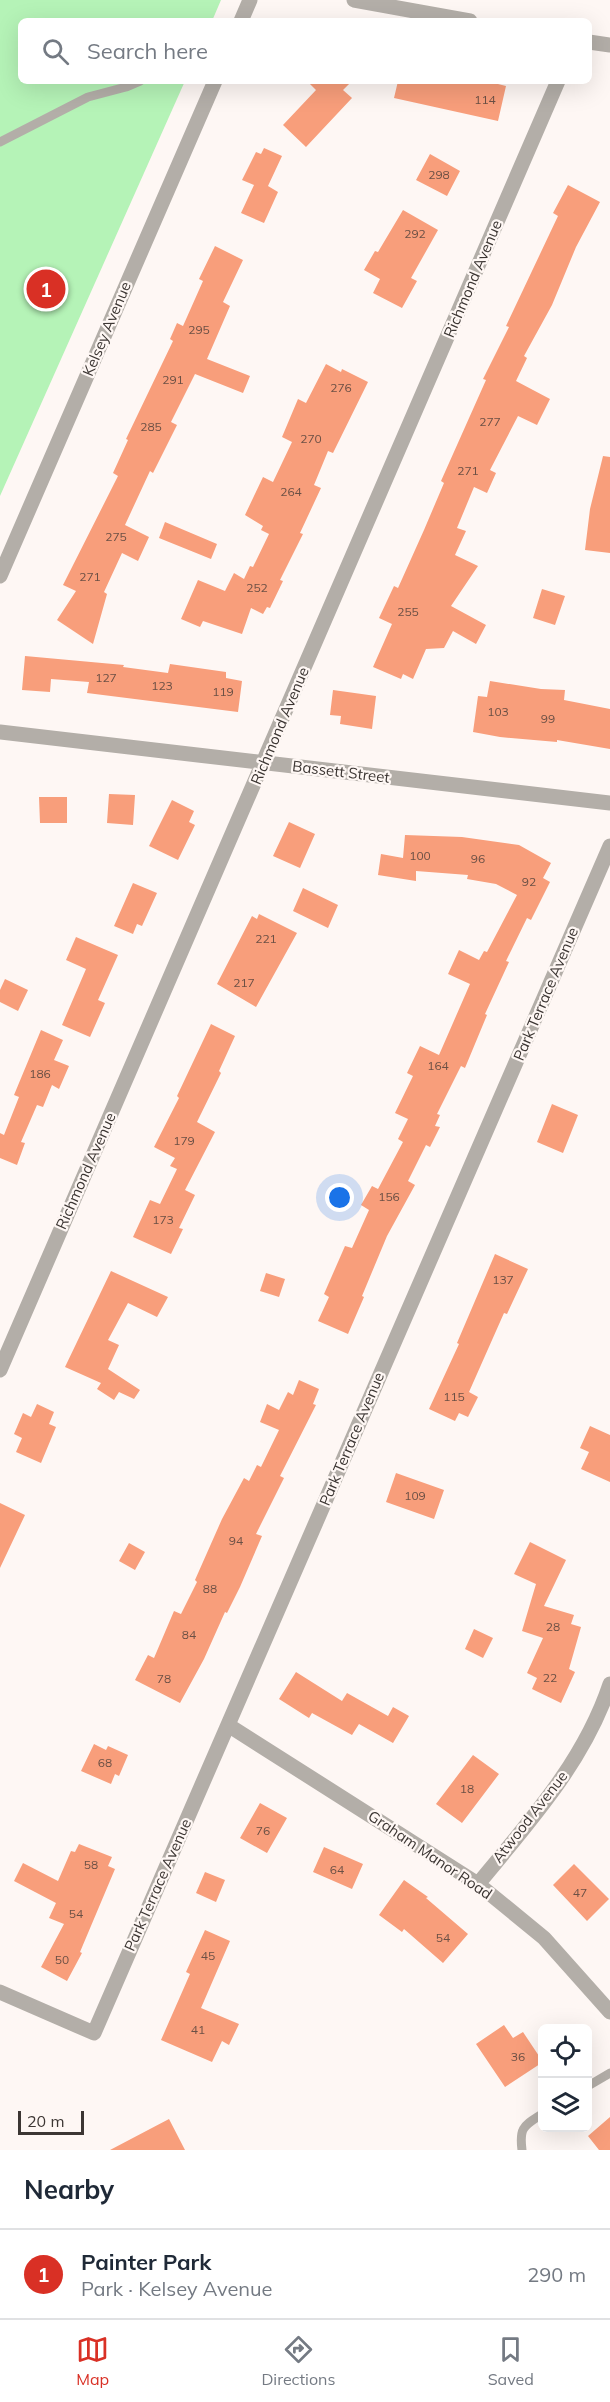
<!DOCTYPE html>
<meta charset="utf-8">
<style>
:root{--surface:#fff;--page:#f2f2f3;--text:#1f2937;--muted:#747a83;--line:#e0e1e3;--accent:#d93025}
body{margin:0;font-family:Mulish,sans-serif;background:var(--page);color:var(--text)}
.controls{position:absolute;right:18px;bottom:18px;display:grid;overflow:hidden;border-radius:9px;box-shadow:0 6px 24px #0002}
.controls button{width:54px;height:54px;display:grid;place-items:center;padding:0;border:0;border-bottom:2px solid var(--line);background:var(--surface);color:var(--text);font:30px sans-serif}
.scale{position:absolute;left:18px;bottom:15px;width:66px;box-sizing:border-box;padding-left:6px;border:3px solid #3c3633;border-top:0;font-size:16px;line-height:21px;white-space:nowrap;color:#3c3633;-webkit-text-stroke:4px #fef7f4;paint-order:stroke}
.you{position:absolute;left:340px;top:1198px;width:21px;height:21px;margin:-15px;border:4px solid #fff;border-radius:50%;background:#1a73e8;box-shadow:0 0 0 9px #1a73e833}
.badge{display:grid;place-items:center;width:39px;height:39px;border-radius:50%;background:var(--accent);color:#fff;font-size:20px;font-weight:700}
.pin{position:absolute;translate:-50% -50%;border:3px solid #fff;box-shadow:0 2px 6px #0006}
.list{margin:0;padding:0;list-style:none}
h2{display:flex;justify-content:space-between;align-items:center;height:78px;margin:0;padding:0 24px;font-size:26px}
h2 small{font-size:20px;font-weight:400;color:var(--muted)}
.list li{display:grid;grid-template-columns:39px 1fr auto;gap:18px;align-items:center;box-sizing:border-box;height:90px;padding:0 24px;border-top:2px solid var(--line)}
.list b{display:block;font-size:22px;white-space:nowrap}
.list p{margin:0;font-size:20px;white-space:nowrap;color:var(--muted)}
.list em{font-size:20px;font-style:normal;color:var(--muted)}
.icon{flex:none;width:33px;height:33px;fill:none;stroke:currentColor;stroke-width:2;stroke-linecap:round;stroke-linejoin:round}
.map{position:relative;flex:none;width:610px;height:2150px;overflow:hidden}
.search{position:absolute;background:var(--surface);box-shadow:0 6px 24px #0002;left:18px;right:18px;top:18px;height:66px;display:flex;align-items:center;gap:15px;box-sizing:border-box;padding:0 21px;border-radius:9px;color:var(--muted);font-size:22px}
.sheet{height:168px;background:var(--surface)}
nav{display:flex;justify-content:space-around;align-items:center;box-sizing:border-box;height:84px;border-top:2px solid var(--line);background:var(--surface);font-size:16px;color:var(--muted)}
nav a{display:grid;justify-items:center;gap:3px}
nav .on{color:var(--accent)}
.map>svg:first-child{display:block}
</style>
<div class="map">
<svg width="610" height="2150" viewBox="0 0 610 2150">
<rect width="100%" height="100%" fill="#fef7f4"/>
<path fill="#b5f3b7" d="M0,0H221L212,21H21V81H185L0,496Z"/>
<path fill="#f89e7b" d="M307,81H352L343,90L352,98L306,147L283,125L316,90Z
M398,81H486L506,86L498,121L394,98Z
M264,148L282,156L268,186L278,192L264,223L241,213L254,185L242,180L256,152L261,154Z
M430,154L460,171L447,196L416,180Z
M568,185L600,202L576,247L552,305L524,356L527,358L516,381L550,399L537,425L518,416L490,470L496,473L487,493L474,487L457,528L466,531L455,555L478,566L451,606L486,625L476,644L453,631L444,648L426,649L413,679L403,674L401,679L373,667L392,624L379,618L394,586L398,588L424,530L444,483L441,481L486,380L483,379L509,327L506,326L558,216L553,213Z
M403,210L438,230L411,278L417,281L402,308L373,293L380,279L364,270L375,251L378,252Z
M215,246L243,260L223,302L230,306L207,359L250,376L243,393L195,374L171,422L177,425L153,473L150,471L125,525L149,537L138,561L122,553L104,592L107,594L93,644L57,620L76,591L63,585L118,476L113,473L128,440L126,439L173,341L170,339L177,323L183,326L203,281L199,279Z
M326,364L341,372L342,369L368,382L333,453L328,451L314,485L321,488L300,533L303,534L280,580L283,581L270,608L267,607L263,614L251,608L242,634L203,621L200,627L181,619L198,580L225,591L234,573L244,579L250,566L253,567L269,534L261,530L263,526L245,515L263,477L273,482L292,442L282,437L298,399L306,403Z
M603,456L610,457V553L585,550L590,509Z
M165,522L217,544L211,559L159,538Z
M542,589L565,596L555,625L533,618Z
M25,656L124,665L123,667L168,673L170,664L226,672V678L242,681L238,712L87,693L89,682L51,679L50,692L22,690Z
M490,681L541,689L565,690L564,700L610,709V749L557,740V742L500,737L473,732L478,696L487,697Z
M333,690L376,696L372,729L340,724L341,716L330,715Z
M109,794L135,795L133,825L107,823Z
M39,797H67V823H40Z
M172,800L194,811L189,822L195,825L178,860L149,846Z
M289,822L315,834L300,868L273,856Z
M405,835L462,837L519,845L551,863L543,878L550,882L531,920L527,918L506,961L509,962L485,1014L487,1015L465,1068L461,1066L437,1114L440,1115L435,1126L440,1127L430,1147L426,1145L408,1181L415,1185L387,1236L362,1296L364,1297L348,1334L318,1321L329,1297L324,1294L345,1246L352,1248L369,1210L361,1205L372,1186L378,1189L403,1142L398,1139L408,1119L395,1113L413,1076L407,1073L420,1046L439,1055L470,984L448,974L459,950L479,960L484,951L487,952L517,895L496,884L467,879L468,875L416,871V881L378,875L381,854L403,858Z
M133,883L157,893L142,926L137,924L133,934L114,926Z
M303,888L338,905L328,928L293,911Z
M259,914L297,933L256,1007L217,984L252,916L257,919Z
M76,937L118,955L98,1000L105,1003L90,1037L62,1025L86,969L66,960Z
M5,979L28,990L18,1011L0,1002V990Z
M211,1024L235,1036L219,1071L221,1073L197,1122L215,1132L185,1190L195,1195L179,1228L183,1229L171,1254L133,1237L150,1200L160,1204L177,1169L170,1166L175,1158L154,1147L179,1098L177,1096Z
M41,1030L63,1040L54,1060L69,1066L59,1089L52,1085L43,1107L37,1105L21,1142L25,1143L17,1165L0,1158V1133L4,1135L19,1097L14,1095Z
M552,1104L578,1115L563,1153L537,1142Z
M495,1254L528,1269L507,1314L504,1313L469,1392L478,1397L468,1417L459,1413L455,1421L429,1409L459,1344L457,1343Z
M111,1271L168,1297L157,1317L128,1303L108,1340L119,1345L108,1369L140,1390L134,1399L119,1392L114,1400L97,1389L101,1383L65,1367Z
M266,1273L285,1279L279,1297L260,1291Z
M299,1380L319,1389L313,1404L316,1405L280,1476L284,1478L256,1534L262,1536L240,1587L227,1613L225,1612L204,1659L180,1703L135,1680L148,1655L154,1658L174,1611L181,1614L197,1582L195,1580L222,1519L244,1478L249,1481L257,1465L261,1467L279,1430L260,1422L267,1404L279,1410L288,1392L293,1395Z
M37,1404L54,1412L49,1424L56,1427L41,1463L16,1452L22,1438L14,1434L23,1413L31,1417Z
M590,1426L610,1435V1482L581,1469L589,1452L580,1448Z
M396,1473L444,1490L434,1519L386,1502Z
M0,1503L25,1515L0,1568Z
M530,1542L566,1560L544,1606L574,1615L571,1624L581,1627L569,1669L575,1672L561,1703L532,1689L537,1678L527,1673L543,1638L522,1631L536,1584L514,1574Z
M129,1543L145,1552L135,1570L119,1561Z
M474,1629L493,1638L483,1658L465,1649Z
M296,1672L342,1701L347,1693L388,1716L393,1707L409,1716L393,1743L359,1724L352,1735L312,1713L309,1718L279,1699Z
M94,1744L106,1750L108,1746L128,1755L119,1776L115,1774L111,1784L81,1771Z
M473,1755L499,1774L462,1823L436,1804Z
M260,1803L287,1818L267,1853L240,1838Z
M79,1844L112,1857L108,1866L115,1869L80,1952L82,1953L67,1981L41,1967L64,1924L49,1918L56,1903L14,1881L23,1863L58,1881L71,1851L75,1852Z
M324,1847L363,1864L352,1889L313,1872Z
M574,1864L609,1899L587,1921L553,1885Z
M205,1872L225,1880L216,1902L196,1893Z
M404,1880L428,1897L426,1898L468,1934L443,1963L404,1929L402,1932L379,1915Z
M205,1930L230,1941L201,2008L239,2024L229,2045L222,2041L212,2062L161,2040L190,1974L186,1972Z
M504,2025L513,2038L523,2032L543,2062L505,2087L476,2044Z
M610,2117V2150H599L588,2136Z
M169,2119L185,2150H110Z"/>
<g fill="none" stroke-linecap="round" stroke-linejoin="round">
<path stroke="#b3aea8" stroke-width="9" d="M0,142L88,97L126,87L140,81
M588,2086L610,2073
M522,2150C519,2127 524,2126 542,2114"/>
<path stroke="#b3aea8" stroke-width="15" d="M354,0L470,21
M589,42L610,45
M0,732L610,803
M0,1370L558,81
M228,1725L478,1884L544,1938L610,2012
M478,1884C529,1822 584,1762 610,1684
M0,1992L94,2033L610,846"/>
<path stroke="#b3aea8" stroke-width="15" d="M241,21L250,0
M0,576L215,81"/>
</g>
<g text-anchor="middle" stroke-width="4.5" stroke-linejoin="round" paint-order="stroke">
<g font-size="12" fill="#6b5045">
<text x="485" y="104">114</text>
<text x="439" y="179">298</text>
<text x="415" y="238">292</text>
<text x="199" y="334">295</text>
<text x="173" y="384">291</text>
<text x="341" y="392">276</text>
<text x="490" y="426">277</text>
<text x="151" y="431">285</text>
<text x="311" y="443">270</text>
<text x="468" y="475">271</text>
<text x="291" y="496">264</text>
<text x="116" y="541">275</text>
<text x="90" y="581">271</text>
<text x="257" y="592">252</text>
<text x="408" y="616">255</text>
<text x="106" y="682">127</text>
<text x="162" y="690">123</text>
<text x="223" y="696">119</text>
<text x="498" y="716">103</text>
<text x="548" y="723">99</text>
<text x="420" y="860">100</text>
<text x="478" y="863">96</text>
<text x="529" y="886">92</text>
<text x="266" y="943">221</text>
<text x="244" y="987">217</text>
<text x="438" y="1070">164</text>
<text x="40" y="1078">186</text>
<text x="184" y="1145">179</text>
<text x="389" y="1201">156</text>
<text x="163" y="1224">173</text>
<text x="503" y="1284">137</text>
<text x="454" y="1401">115</text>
<text x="415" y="1500">109</text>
<text x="236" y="1545">94</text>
<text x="210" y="1593">88</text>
<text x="553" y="1631">28</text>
<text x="189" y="1639">84</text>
<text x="550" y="1682">22</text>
<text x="164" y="1683">78</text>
<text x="105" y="1767">68</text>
<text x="467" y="1793">18</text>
<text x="263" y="1835">76</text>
<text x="91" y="1869">58</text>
<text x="337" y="1874">64</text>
<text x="580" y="1897">47</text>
<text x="76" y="1918">54</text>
<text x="443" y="1942">54</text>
<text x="208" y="1960">45</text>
<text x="62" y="1964">50</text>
<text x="198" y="2034">41</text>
<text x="518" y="2061">36</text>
</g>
<g font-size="15" fill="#3c3633" stroke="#fef7f4">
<text transform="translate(473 279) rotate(-67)" y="5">Richmond Avenue</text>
<text transform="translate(107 329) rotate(-67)" y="5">Kelsey Avenue</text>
<text transform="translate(280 726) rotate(-67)" y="5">Richmond Avenue</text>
<text transform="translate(341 772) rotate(7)" y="5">Bassett Street</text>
<text transform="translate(546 994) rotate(-67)" y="5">Park Terrace Avenue</text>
<text transform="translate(86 1171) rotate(-66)" y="5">Richmond Avenue</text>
<text transform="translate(352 1439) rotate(-67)" y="5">Park Terrace Avenue</text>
<text transform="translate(530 1817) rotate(-52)" y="5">Atwood Avenue</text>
<text transform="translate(430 1855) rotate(34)" y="5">Graham Manor Road</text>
<text transform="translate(158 1885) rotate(-66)" y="5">Park Terrace Avenue</text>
</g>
</g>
</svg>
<div class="controls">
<button><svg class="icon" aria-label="locate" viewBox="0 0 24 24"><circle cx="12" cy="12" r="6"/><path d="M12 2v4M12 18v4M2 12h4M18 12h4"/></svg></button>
<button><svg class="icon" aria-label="layers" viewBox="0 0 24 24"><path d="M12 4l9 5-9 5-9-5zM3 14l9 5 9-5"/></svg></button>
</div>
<div class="scale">20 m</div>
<div class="you"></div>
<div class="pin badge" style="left:46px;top:289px">1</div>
<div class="search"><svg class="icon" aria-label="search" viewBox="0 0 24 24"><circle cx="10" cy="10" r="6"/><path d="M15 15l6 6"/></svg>Search here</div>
</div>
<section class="sheet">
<h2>Nearby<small></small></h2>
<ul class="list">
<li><span class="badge">1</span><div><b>Painter Park</b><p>Park · Kelsey Avenue</p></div><em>290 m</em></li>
</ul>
</section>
<nav>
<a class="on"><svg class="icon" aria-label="map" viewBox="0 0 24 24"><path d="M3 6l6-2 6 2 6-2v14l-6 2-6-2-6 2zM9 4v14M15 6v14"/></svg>Map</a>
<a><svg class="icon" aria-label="directions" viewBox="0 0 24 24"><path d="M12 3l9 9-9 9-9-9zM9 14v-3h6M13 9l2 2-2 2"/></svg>Directions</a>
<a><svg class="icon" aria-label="saved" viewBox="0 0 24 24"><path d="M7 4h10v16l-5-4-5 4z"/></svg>Saved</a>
</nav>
